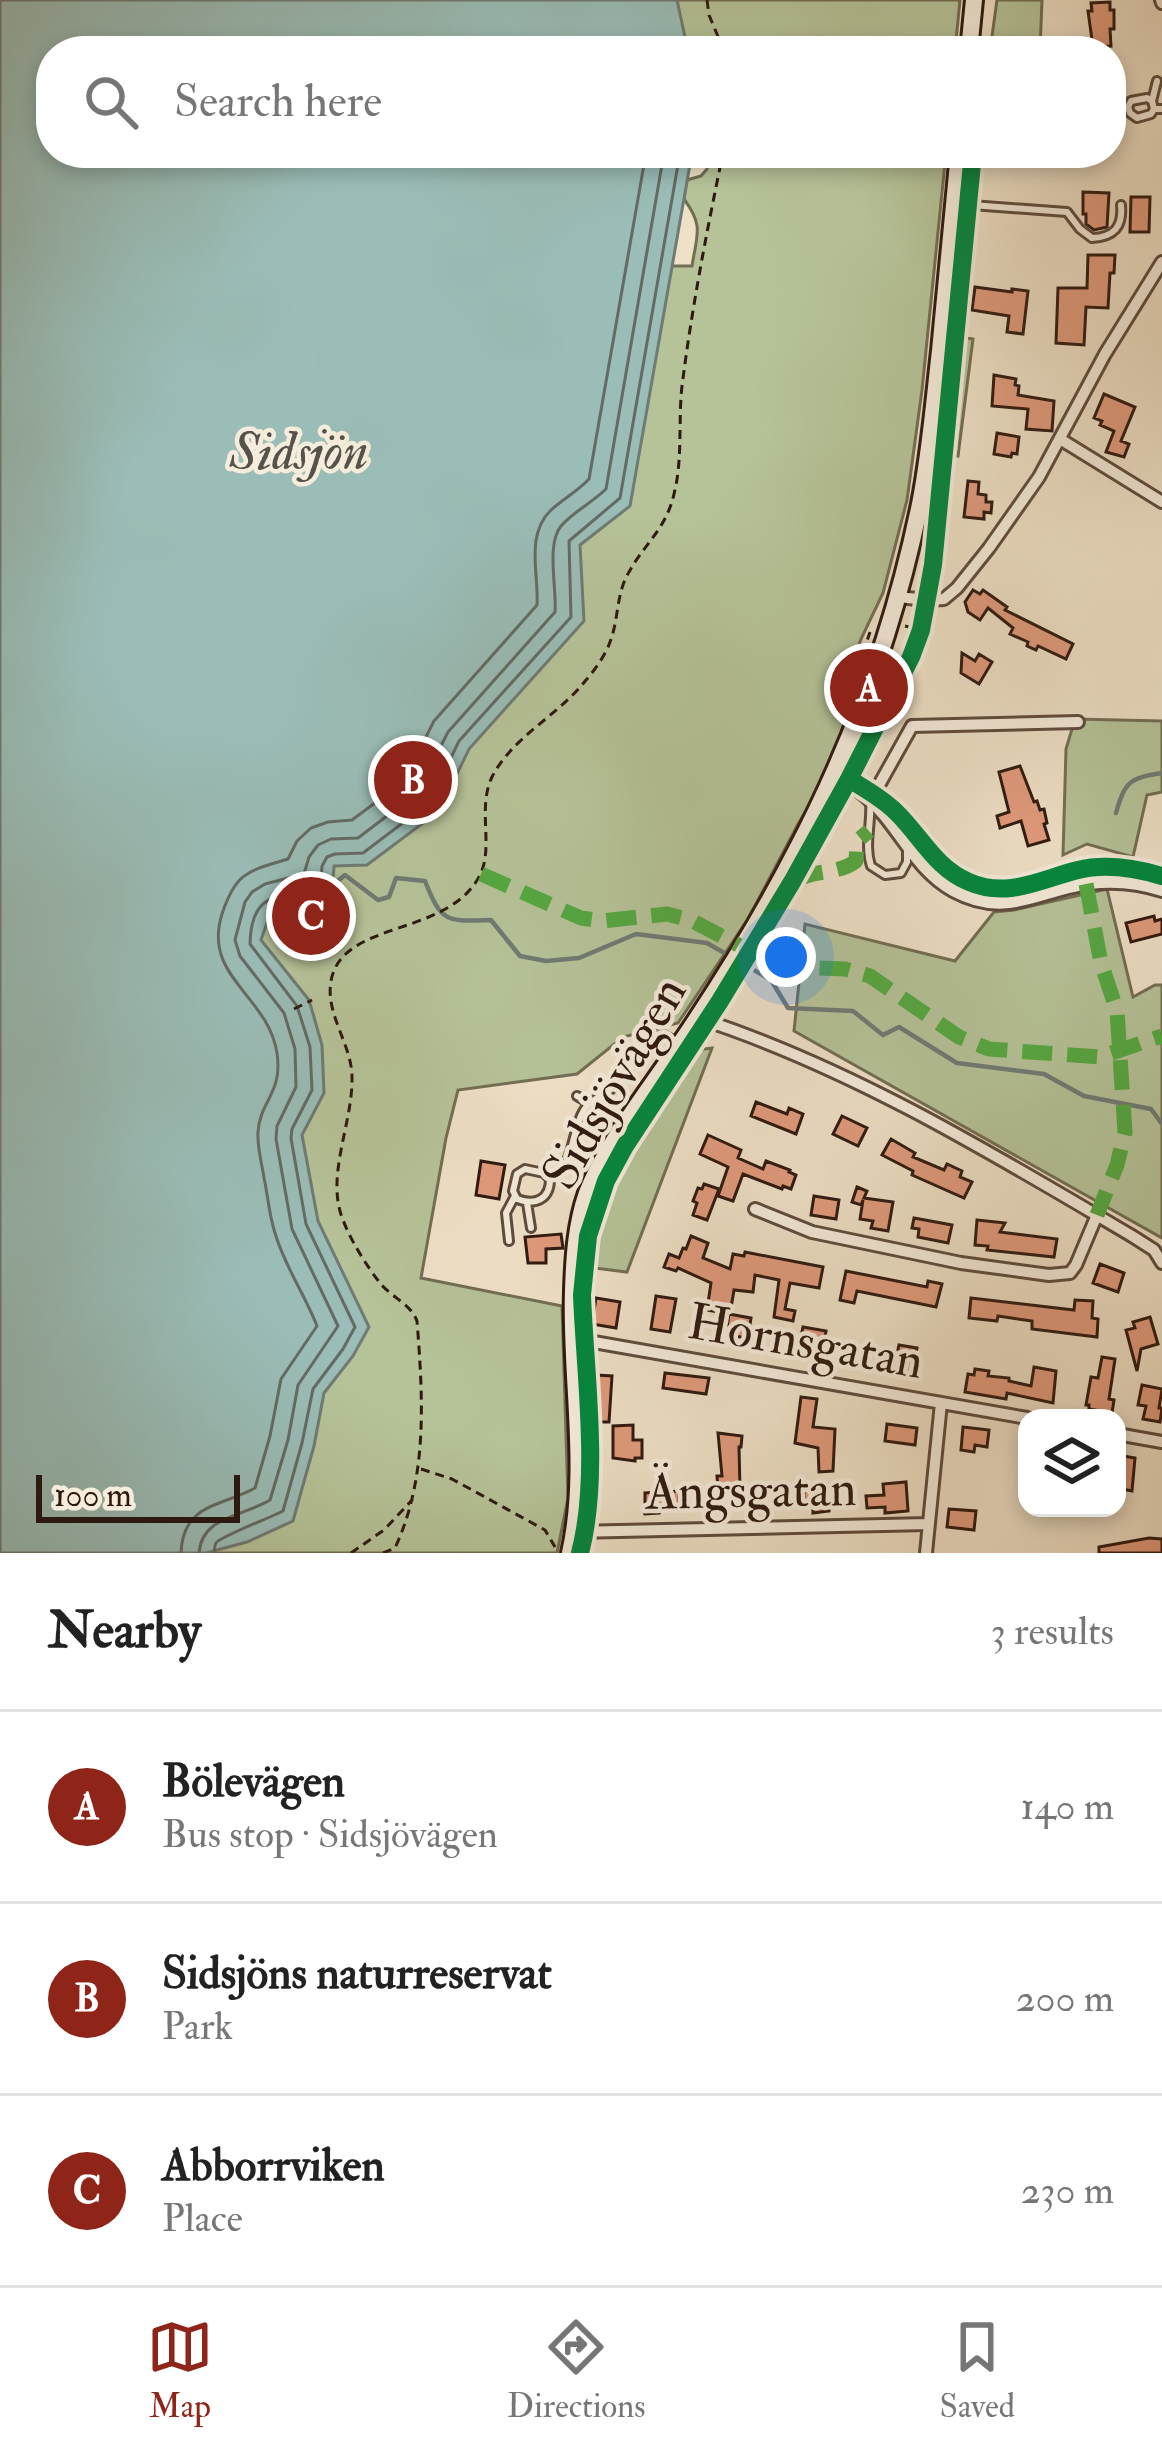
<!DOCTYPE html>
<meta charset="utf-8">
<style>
:root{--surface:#fff;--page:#f2f2f2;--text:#222;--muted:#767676;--line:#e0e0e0;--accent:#8f2418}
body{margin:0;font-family:"IM FELL Double Pica",serif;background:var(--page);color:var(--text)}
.controls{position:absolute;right:36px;bottom:36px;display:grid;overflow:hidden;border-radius:24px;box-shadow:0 6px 18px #0003}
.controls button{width:108px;height:108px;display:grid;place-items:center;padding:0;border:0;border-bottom:3px solid var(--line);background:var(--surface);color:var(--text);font:60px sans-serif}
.scale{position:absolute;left:36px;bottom:30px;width:204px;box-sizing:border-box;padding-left:12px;border:6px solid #2e1910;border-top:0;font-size:33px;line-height:42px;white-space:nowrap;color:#2e1910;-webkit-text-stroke:9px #f5ecdb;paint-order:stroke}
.you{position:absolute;left:786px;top:957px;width:42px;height:42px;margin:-30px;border:9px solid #fff;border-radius:50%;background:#1a73e8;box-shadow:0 0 0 18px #1a73e833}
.badge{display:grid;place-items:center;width:78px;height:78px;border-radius:50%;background:var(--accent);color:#fff;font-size:39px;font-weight:700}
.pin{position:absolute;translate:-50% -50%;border:6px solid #fff;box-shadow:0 3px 12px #0006}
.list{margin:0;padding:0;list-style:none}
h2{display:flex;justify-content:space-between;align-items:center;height:156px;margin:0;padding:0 48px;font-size:51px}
h2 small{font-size:39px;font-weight:400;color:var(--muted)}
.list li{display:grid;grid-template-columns:78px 1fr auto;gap:36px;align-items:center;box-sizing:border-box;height:192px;padding:0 48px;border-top:3px solid var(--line)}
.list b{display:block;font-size:45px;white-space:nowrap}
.list p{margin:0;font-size:39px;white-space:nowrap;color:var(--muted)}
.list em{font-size:39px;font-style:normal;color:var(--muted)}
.icon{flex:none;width:66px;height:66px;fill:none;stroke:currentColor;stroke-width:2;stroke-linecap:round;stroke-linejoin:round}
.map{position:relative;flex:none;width:1162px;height:1553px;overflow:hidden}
.search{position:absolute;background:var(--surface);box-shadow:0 6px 18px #0003;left:36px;right:36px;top:36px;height:132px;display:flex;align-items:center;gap:30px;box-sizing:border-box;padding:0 42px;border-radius:48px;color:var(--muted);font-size:45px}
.sheet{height:732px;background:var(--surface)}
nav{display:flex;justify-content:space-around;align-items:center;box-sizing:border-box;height:168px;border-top:3px solid var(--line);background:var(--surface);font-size:33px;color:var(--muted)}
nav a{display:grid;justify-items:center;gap:6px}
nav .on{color:var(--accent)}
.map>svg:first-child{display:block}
</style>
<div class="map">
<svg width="1162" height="1553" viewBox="0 0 1162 1553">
<rect width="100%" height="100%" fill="#efe1c8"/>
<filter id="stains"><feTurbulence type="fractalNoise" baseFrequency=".00167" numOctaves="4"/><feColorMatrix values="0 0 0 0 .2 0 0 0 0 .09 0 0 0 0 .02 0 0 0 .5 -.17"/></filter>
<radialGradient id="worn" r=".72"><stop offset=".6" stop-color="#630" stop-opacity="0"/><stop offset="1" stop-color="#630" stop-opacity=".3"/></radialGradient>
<path fill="#b6c399" stroke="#726e54" stroke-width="3" d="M0,0H960L955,51H688L679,13L51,51V153L664,266H692C697,234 704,226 684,199L687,180L701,176L707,169L705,153H946L922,390L907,500L883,593L861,639L841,698L853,736L798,824L748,919L678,1023L623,1037L577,1074L458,1090L446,1138L421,1278L562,1306L568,1498L557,1553H0Z
M997,0H1042L1040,51H990Z
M960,337L973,339L958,456L949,455Z
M1075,719L1162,721V792L1147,795L1133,857L1087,844L1063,855L1066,749Z
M1107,889L1133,997L1155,985H1162V1238L794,1031L805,924L955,961L994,912L1014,910Z
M712,1048L627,1272L586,1267L597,1210L610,1182L629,1146L689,1058L697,1050Z"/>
<path fill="#9abdb7" stroke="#6f7b74" stroke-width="3" d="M0,0H677L688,51H51V153H692L630,506L580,545L584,621L469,749L439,811L367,865L334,866C333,908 303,902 271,911L261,940L309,1000L322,1045L324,1093L302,1135L318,1221L369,1327L353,1356L324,1393L314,1446L293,1521L247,1542L206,1553H0Z"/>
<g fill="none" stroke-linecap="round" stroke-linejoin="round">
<path stroke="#646b64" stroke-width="3" d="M181,1553C183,1503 221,1507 255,1488L270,1436L281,1379L317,1326C305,1295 284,1265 275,1233C269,1215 268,1196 264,1178C262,1164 257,1147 258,1132C260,1100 283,1094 277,1053C268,995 202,977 222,914C236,871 249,871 288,859L297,841L311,828L328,822L352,820L403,782L434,721L537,605C539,574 525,535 551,510C563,499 578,491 589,479L646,153
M199,1553C202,1516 242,1517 270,1500L288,1440L298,1385L338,1326L292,1229L276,1139L277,1126L296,1087L295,1049L284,1013L240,956L235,940L245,902L252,892L265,884L304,874L309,857L318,845L331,839L358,838L417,793L448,732L555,612C557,589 546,544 561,526C573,512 593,502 606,489L664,153
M214,1553C215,1550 214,1546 216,1543C219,1537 272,1517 283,1511L302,1443L313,1389L343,1349L355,1327L306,1224L291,1138L292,1129L312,1090L310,1047L297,1006L250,944C251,893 276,897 316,887L321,881L322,866L327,857L335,854L363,853L429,803L459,741L571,617L569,541L620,498L680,153"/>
<path stroke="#6f7b74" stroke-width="4.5" d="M1116,813C1125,781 1130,778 1162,773
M333,885L345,875L378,900L389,897L396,878L425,881C442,924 447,921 491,920L520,956L546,961L579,958L636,934L707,943L771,980L788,1008L853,1011L883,1035L899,1027L957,1063L1044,1074L1084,1096L1151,1109L1162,1124"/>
</g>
<path fill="#e19b7d" stroke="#2e1910" stroke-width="3" d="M1110,2V10H1114V29H1110L1111,46L1093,47L1088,11H1092L1091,3Z
M1083,192L1109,193L1107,227L1094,230L1086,224V214H1083Z
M1131,197H1150L1149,232H1130Z
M1088,255H1115L1114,273H1110L1108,308L1086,307L1084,345L1056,343L1058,288H1087Z
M975,287L1012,292V289L1028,291L1023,334L1007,332L1009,316L972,310Z
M994,375L1016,379L1015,385L1019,386L1018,395L1054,401L1052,431L1026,429L1028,409L992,406Z
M1104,394L1135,407L1121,441L1129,444L1124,457L1106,452L1114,431L1100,425L1102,421L1094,418Z
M997,433L1019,437L1017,454L1012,453L1011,457L994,454Z
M968,481L979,482L978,494L986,495V502H992L991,513L984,512V519L964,517Z
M973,590L980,594L983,590L1007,607L1005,610L1073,644L1066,659L1038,646L1036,650L1027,646L1028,642L1010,634L1013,628L988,608L980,620L968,612L965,602Z
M962,653L975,661L979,654L992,662L979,684L961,673Z
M1020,766L1034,802L1037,801L1040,810L1044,809L1047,823L1044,824L1049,840L1028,846L1021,821L1000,828L997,816L1009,812L999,772Z
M1154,916L1155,921L1162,919V934L1131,942L1126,923Z
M756,1102L787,1114L789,1108L803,1114L796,1134L751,1116Z
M842,1116L867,1128L858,1146L833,1134Z
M708,1135L741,1150L738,1158L763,1169L766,1161L790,1170L789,1172L796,1175L791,1189L783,1186L782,1189L743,1174L733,1201L718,1196L728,1167L700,1154Z
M891,1139L915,1153L913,1157L944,1170L947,1164L962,1171L960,1177L972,1182L964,1198L912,1175L913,1171L882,1155Z
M481,1161L505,1165L499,1199L476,1195Z
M704,1184L719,1189L707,1220L693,1215L697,1203L693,1201L698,1188L702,1189Z
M857,1187L867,1191L864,1198L893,1202L888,1231L871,1228L873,1221L860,1219L863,1200L861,1205L852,1202Z
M814,1196L839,1200L836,1219L811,1215Z
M914,1218L952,1225L948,1243L918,1237L919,1229L912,1228Z
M977,1220L1005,1223L1000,1232L1057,1239L1054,1257L987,1250L988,1246L975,1245Z
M561,1234L563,1248L546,1249V1263H528L525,1237Z
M691,1236L708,1243L703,1258L730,1269L733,1254L744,1256L745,1252L823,1267L819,1288L790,1283L785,1309L795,1311L793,1321L774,1317L779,1280L755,1275L753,1292L734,1290L730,1314L707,1310L711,1283L678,1268L676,1271L664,1267L669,1254L679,1258L683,1248L686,1249Z
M1100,1264L1124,1273L1118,1292L1093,1283Z
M846,1271L927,1287L928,1281L942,1284L936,1307L857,1291L854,1303L840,1300Z
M656,1296L676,1299L670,1332L651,1329Z
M596,1298L620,1302L616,1328L592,1324Z
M971,1298L1074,1310L1075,1300L1093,1301L1092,1318L1098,1319L1097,1337L1032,1329V1321L998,1316L997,1321L969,1318Z
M729,1314L751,1318L748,1338L726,1335Z
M1150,1317L1158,1344L1141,1349L1137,1371L1126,1330L1135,1328L1133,1322Z
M803,1327L826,1331L822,1356L808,1353L809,1346L799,1345Z
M899,1345L917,1348L915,1357L920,1358L917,1375L899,1372L900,1368L894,1367Z
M1102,1357L1115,1359L1109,1399L1114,1400L1112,1413L1089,1409V1405H1086L1091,1377L1098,1378Z
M1034,1367L1056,1371L1053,1403L1007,1393L1006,1399L965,1392L968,1374L974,1375L975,1369L989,1371L988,1376L1009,1378V1381L1031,1386Z
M665,1373L709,1378L706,1394L663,1388Z
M596,1375L612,1376L609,1422H597V1409H592Z
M1142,1385L1162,1389L1159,1408H1162L1160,1422L1143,1419L1146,1406L1138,1405Z
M801,1397L817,1399L813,1427L835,1429L833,1471L819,1472L818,1448L795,1443Z
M887,1424L917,1428L915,1445L885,1441Z
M633,1425V1440H642V1458H635V1461L613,1458V1426Z
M963,1427L989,1430L987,1447L975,1445L974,1452L961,1450Z
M718,1433L742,1436L741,1447H739L740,1489H718L717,1476H722Z
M1117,1455L1135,1458L1132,1491L1117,1488Z
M906,1482L908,1511L885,1513V1507L867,1508L866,1496L884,1495L883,1484Z
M827,1484L829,1511L813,1513V1506L805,1507L804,1490H812V1485Z
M679,1491V1508H659V1513L645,1514V1493Z
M949,1509L976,1511L974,1530L947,1527Z
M1149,1538L1162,1539V1553H1099V1547Z"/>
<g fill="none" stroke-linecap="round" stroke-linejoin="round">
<defs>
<path id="lane" d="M1152,101L1157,81
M1154,109L1152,101L1147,98L1131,101L1128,107L1130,113L1137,118L1151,114L1154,109H1162
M958,204L1067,212L1080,229L1092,238C1114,237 1123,227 1121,205
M870,801C872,823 864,845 871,866L885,875L901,873L907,862V851
M577,1096L589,1103
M550,1179L544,1173L525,1169L517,1174L513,1191L517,1199C536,1206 550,1199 550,1179C576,1165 570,1132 584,1110C591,1099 605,1095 615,1086C629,1072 638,1053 650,1038L664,1035L677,1042
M527,1203L531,1228
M509,1241L506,1213L515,1196"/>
<path id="street" d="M1161,0L1162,3
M1060,439L1162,502
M898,597L927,600L944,599L957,588L989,548L1039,477L1105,354L1162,262
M834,775C844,782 856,788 865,796C899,825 913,869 953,891C1007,920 1037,891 1089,884C1114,881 1138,883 1162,891
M870,801L912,726L1078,722
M698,1018C852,1068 993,1154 1132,1236L1154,1250L1162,1263
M755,1209L812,1232L961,1263L1049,1275L1070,1273L1076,1265L1097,1215
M571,1338L1027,1418
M1117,1434L1162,1442
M575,1532L928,1524
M926,1553L941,1403"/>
<path id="secondary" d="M969,51L974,0
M570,1553C589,1469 570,1377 573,1291C574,1258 576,1224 587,1193C606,1144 649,1090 678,1047C720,985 761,919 795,853C853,743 895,626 920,504C930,454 934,403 940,351C946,285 953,219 959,153"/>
</defs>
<use href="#lane" stroke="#5e4b3e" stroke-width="12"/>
<use href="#street" stroke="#5e4b3e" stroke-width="16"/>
<use href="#secondary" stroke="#2e1910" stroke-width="22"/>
<path stroke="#2e1910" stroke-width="3" stroke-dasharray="9 6" stroke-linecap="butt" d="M707,0L709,15L724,51
M905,626L921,630
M858,668L870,632
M309,908L304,884L317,882
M294,1009L312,1000
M421,1469L452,1479L545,1530L555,1547
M351,1553L384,1530L413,1499
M383,1553L395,1548C428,1477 423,1398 417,1321C411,1304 391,1297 380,1283C366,1265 351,1241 343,1220C325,1176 353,1124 352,1077C352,1045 325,1014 331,981C342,919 448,938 480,875C494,847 477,808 492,777C513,736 558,716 586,680C595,670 606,654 610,642C619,619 616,593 629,572C645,543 666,529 674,494C683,459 678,421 682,386C692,307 707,230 723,153"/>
<use href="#lane" stroke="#f5ecdb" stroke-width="6"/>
<use href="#street" stroke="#f5ecdb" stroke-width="10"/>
<use href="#secondary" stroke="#f5ecdb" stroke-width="16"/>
<path stroke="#54a942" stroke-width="15" stroke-dasharray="30 15" stroke-linecap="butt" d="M481,874L581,918L602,921L667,914L691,920L768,961L796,967L845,969L870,976L959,1037L989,1049L1100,1057L1162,1036
M794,881C814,869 838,875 856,861L857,841L869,831
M1086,884L1101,963L1117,1011L1125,1132L1117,1165L1097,1215"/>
<defs>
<path id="cycleway" d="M849,779C865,789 882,798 896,812C921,836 935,868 969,882C1008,899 1041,879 1078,870C1106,863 1135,868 1162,876
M580,1553C600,1477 585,1374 582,1295L588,1236L606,1181L625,1146L720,1001L792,882L849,779L911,657L921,630L933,565L973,153"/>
</defs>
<use href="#cycleway" stroke="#f5ecdb" stroke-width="26"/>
<use href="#cycleway" stroke="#00873e" stroke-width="18"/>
</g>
<g text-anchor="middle" stroke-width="9" stroke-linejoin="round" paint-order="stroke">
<g font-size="51" fill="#2e1910" stroke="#f5ecdb">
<text transform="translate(613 1082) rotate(-60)" y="18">Sidsjövägen</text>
<text transform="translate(806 1340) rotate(10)" y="18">Hornsgatan</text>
<text transform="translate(751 1489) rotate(-1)" y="18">Ängsgatan</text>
</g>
<g font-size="54" font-style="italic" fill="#54524a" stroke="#f5ecdb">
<text x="299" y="469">Sidsjön</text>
</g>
</g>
<rect width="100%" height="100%" filter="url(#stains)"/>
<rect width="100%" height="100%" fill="url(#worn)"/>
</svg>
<div class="controls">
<button><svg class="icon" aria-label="layers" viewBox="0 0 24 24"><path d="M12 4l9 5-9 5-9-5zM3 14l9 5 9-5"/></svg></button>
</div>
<div class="scale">100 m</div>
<div class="you"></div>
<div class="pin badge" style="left:869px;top:688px">A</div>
<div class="pin badge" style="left:413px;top:780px">B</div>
<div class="pin badge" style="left:311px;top:916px">C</div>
<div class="search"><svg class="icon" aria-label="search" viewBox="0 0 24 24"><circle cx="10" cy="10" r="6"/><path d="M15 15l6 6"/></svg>Search here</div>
</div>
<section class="sheet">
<h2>Nearby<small>3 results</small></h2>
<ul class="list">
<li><span class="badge">A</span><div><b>Bölevägen</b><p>Bus stop · Sidsjövägen</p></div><em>140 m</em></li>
<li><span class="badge">B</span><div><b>Sidsjöns naturreservat</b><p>Park</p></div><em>200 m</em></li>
<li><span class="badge">C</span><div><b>Abborrviken</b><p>Place</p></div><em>230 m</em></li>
</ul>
</section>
<nav>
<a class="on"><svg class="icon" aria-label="map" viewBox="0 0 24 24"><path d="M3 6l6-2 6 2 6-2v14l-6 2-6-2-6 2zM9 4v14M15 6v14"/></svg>Map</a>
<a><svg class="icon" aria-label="directions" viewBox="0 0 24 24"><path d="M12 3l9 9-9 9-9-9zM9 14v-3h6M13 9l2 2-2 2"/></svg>Directions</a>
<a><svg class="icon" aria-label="saved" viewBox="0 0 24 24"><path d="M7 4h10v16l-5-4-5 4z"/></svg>Saved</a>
</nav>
